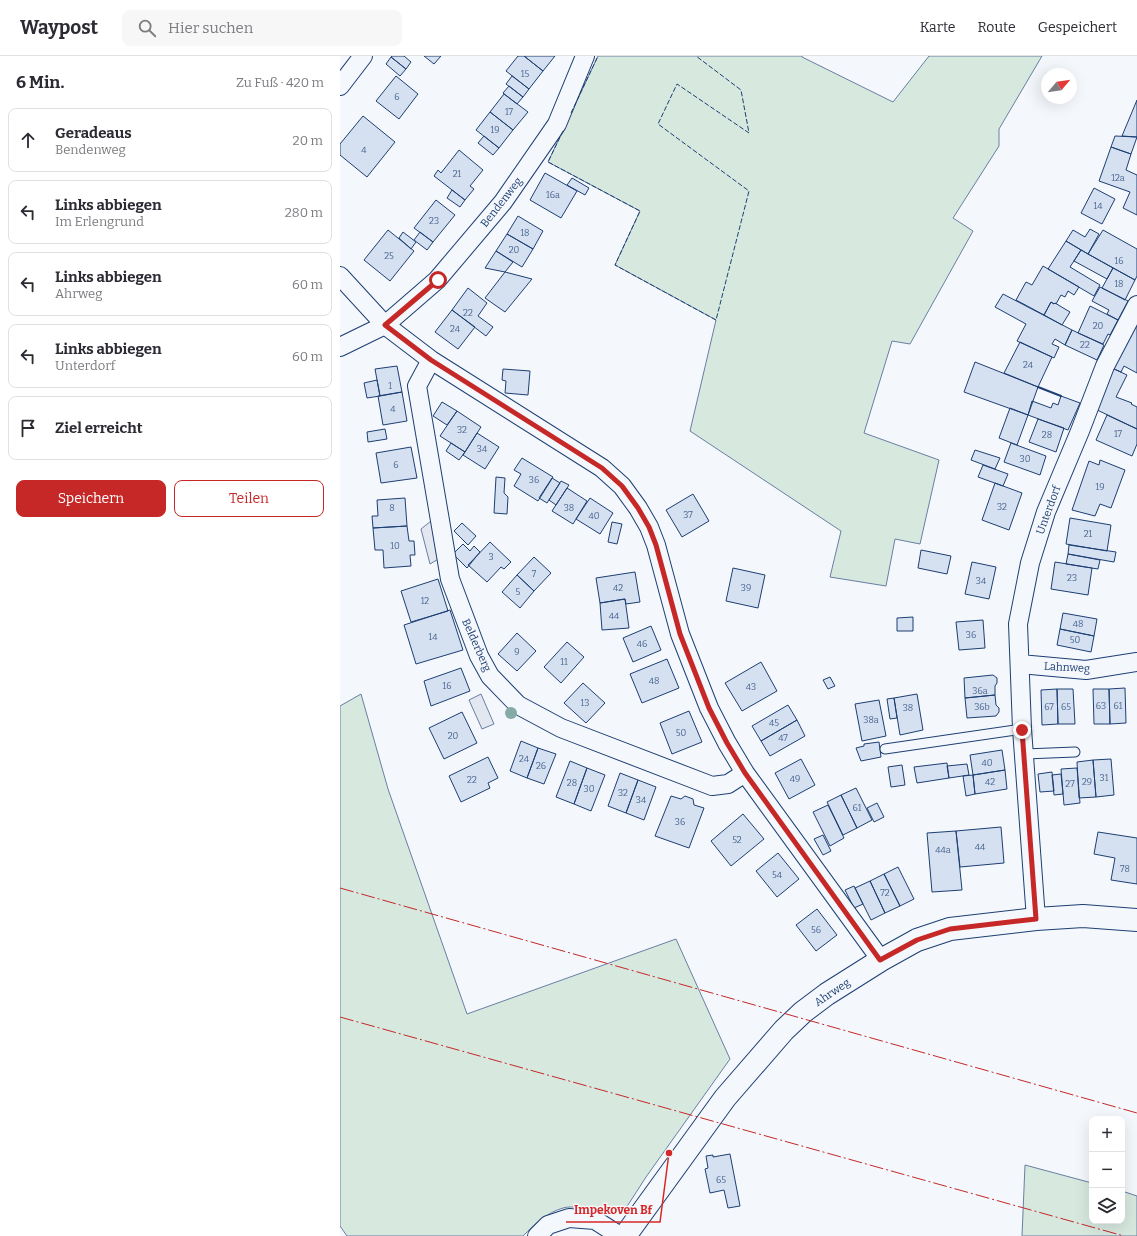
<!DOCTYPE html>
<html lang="de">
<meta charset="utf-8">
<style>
:root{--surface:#fff;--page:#f7f7f7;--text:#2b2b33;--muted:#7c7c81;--line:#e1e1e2;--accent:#c62828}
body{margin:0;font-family:Bitter,serif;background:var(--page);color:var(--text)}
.controls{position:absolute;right:12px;bottom:12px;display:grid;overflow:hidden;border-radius:8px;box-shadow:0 4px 16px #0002}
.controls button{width:36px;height:36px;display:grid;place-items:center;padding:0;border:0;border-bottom:1px solid var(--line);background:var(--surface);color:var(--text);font:20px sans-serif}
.compass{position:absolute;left:701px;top:12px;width:36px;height:36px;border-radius:50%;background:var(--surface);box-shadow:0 4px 16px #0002;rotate:61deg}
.stop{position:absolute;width:12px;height:12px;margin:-9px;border:3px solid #c62828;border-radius:50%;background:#fff}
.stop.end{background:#c62828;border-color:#fff;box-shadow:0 1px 4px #0008}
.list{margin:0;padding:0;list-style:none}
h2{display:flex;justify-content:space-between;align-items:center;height:52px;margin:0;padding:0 16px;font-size:17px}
h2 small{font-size:13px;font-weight:400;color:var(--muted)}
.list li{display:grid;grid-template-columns:26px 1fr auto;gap:12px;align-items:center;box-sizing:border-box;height:64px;margin:0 8px 8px;padding:0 8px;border:1px solid var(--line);border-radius:8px}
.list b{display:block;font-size:15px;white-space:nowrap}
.list p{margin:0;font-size:13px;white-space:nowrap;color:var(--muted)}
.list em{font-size:13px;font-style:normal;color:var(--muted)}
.actions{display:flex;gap:8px;padding:12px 16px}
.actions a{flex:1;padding:9px 0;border:1px solid var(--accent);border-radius:8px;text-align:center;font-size:14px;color:var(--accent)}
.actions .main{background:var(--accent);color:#fff}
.icon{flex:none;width:22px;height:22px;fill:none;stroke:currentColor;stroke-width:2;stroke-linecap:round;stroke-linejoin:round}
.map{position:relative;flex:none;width:797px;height:1180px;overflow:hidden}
header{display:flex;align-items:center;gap:24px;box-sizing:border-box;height:56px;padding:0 20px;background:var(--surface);border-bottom:1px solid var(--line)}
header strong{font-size:19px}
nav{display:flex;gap:22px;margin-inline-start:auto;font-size:14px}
.search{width:280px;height:36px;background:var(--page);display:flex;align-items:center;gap:10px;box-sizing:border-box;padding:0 14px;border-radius:8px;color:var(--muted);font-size:15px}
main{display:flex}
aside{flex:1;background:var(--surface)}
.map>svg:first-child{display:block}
</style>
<header>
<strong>Waypost</strong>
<div class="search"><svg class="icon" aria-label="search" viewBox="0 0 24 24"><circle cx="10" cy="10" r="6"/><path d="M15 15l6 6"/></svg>Hier suchen</div>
<nav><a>Karte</a><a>Route</a><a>Gespeichert</a></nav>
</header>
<main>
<aside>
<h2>6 Min.<small>Zu Fuß · 420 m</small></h2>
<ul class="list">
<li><svg class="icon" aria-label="ahead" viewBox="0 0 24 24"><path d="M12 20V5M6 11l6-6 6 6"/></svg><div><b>Geradeaus</b><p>Bendenweg</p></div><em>20 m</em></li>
<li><svg class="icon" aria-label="left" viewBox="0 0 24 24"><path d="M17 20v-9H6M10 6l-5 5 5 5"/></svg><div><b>Links abbiegen</b><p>Im Erlengrund</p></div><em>280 m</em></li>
<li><svg class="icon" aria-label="left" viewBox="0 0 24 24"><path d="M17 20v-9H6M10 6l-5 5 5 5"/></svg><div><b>Links abbiegen</b><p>Ahrweg</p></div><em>60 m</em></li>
<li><svg class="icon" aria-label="left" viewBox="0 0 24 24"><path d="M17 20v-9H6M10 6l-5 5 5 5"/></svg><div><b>Links abbiegen</b><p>Unterdorf</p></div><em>60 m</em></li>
<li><svg class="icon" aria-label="arrive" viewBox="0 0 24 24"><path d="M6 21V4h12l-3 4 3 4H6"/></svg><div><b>Ziel erreicht</b></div></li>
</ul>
<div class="actions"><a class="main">Speichern</a><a>Teilen</a></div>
</aside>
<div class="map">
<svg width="797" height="1180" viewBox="0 0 797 1180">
<rect width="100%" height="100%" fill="#f4f7fb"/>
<path fill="#d7e8df" stroke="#687fa3" d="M258,0H462V1L553,46L589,0H702L659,73V90L613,162L633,175L570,288L552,285L524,377L599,404L580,488L555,483L546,530L490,521L501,475L350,375L376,264L275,209L300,155L208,106Z
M21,638L48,733L127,958L336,883L390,1003L306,1121L288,1149L281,1154C269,1153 232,1149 223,1152C206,1157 195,1168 183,1180H7L0,1170V650Z
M685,1109L752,1127V1165H782V1135L797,1140V1180H682Z"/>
<path fill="#e3e8f0" stroke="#687fa3" d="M91,465L100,502L90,508L81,473Z
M141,638L154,668L142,673L129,644Z"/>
<path fill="#d5e0f0" stroke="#1d3f73" d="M52,0H64L71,6L66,13L51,1Z
M84,0H101L94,8Z
M178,0H184L203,15L189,33L166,15Z
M184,0H215L203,15Z
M51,1L66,13L60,20L46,8Z
M56,20L78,38L59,63L36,45Z
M172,20L189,33L183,41L166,28Z
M169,30L183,41L177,48L163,37Z
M164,38L188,56L173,74L150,56Z
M797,44V81L782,80Z
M150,56L173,74L159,92L136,74Z
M23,60L55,86L27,121L0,99V88Z
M144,80L159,92L153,99L138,87Z
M775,80L797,81L791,98L771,91Z
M771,91L791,98L786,114L797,119V159L783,152L790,136L759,125Z
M119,94L143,114L130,130L134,133L125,144L94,120L98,114L101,117Z
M205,117L237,135L221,162L190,144Z
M232,122L249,132L245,139L227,129Z
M754,132L775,143L762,168L741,157Z
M112,134L125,144L120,151L107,142Z
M96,144L115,159L93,186L74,172Z
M178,160L203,175L193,193L167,178Z
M750,173L759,178L748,198L726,185L733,174L745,181Z
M48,174L74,195L50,225L24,204Z
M763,174L797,193V220L795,224L748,198Z
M63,176L76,186L71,193L59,182Z
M80,176L93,186L87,194L74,184Z
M167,178L193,193L182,211L156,195Z
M726,185L741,194L730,211L760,229L754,240L708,213Z
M741,194L773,212L767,223L734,205Z
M156,195L173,206L165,216L145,212Z
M703,210L739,231L734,239L728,235L725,241L721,239L716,248L715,247L714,248L711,246L704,259L676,244L686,226L692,229Z
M773,212L795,224L785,244L762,232Z
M165,216L192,223L165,256L145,242Z
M760,231L788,245L778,264L767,258L769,254L752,245Z
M128,232L147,247L138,260L153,271L146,280L112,254Z
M663,238L732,274L725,289L715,283L712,288L719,291L714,302L677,285L686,268L655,251Z
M711,246L714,248L715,247L730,256L722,269L704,259Z
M750,250L778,264L770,279L768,278L763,288L738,277Z
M112,254L135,271L118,293L95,276Z
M794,267L797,268V317L784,310L781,316L772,312Z
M732,274L764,289L757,304L725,289Z
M680,286L712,301L698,331L664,317Z
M635,306L698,331L688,359L624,336Z
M57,310L62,336L40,340L35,313Z
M772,312L787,319L776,341L792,347L791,348L797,351V373L753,352Z
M163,313L190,315L188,339L165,337L166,325L162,324Z
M37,324L40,340L27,342L24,327Z
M62,336L67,365L43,369L38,340Z
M721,340L740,347L728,374L688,359L692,345L711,352L713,347L718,349Z
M102,346L117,355L107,369L93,360Z
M670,352L688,359L677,389L659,382Z
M117,355L141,371L125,396L100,380Z
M767,359L797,373V388L792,400L756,384Z
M698,363L724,372L716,396L689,386Z
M45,373L47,383L28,386L27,376Z
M137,377L159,391L145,413L123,399Z
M111,387L125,396L119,404L106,395Z
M671,387L706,400L700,419L664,406Z
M71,391L77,422L41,427L36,397Z
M635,394L660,402L655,413L631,404Z
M182,402L213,421L198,445L174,430L181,418L174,414Z
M760,404L785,414L771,452L760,448L755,460L732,454L749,405L759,409Z
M643,409L668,418L663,430L638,421Z
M156,421L165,422L164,437L168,441L167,458L154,457Z
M212,422L220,427L207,447L199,442Z
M221,425L229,429L216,449L209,444Z
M655,427L682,437L669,474L642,464Z
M227,432L247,445L233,468L212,455Z
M353,438L369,465L342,481L326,454Z
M65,442L67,470L33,472L32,460H38L37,444Z
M250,442L273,457L260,478L236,463Z
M730,462L771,469L767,495L726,488Z
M272,466L282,468L277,488L268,486Z
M122,467L136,480L128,489L114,475Z
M67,470L69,485H74L75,499H70L71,510L44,512L43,494H35L33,472Z
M150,486L171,506L164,513L161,511L147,526L128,509Z
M123,488L130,495L134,490L140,496L127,512L113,498Z
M729,489L776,496L774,506L728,498Z
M581,494L611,500L607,518L578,512Z
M728,498L760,504L758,513L726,508Z
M194,501L211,517L194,535L177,519Z
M632,506L656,511L649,543L625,538Z
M715,506L752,512L748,539L711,533Z
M393,512L425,519L418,552L386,545Z
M295,516L300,546L286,548L285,543L260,547L256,522Z
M177,519L194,535L180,552L162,536Z
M98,523L108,555L71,566L61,535Z
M285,543L289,572L262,574L260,547Z
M110,554L123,594L76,608L64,569Z
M723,557L757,563L754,580L720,573Z
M573,561V575H557V562Z
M643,564L645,592L619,594L616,566Z
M311,570L321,594L293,606L283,582Z
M720,573L754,580L751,596L717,589Z
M177,577L196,595L177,615L158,598Z
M227,586L244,601L221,627L204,611Z
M327,603L339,632L302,647L290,618Z
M421,606L437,635L402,655L385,627Z
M121,612L130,635L91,650L84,625Z
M653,619L657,622V627L655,630V639L625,642L624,622Z
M490,621L495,630L488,633L483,624Z
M243,627L265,647L246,667L224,647Z
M785,632L786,667L770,668L769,633Z
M717,633L718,668L702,669L701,634Z
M717,633H733L735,668H718Z
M753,633H769L770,668H754Z
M577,638L583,674L560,679L554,642Z
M655,639L656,649L659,652V656L656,660L627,662L625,642Z
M554,642L557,662L550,663L547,643Z
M539,644L546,680L522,685L515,648Z
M448,649L457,664L421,685L412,670Z
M349,655L362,686L332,698L320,667Z
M122,656L137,687L104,703L89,672Z
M457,664L465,680L430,700L421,685Z
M181,685L198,692L187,722L170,715Z
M539,686L541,701L521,705L516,692L524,690V688Z
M198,692L216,698L204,728L187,722Z
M662,694L665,714L633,719L630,699Z
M148,701L158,722L148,727L150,732L121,746L109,720Z
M461,703L475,729L449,743L435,717Z
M771,703L774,739L756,741L753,704Z
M753,704L756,741L739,742L737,706Z
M230,705L247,712L234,748L216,741Z
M607,707L609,722L577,727L574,711Z
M627,708L629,719L609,722L607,710Z
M562,709L565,729L551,731L548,711Z
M247,712L265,719L251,755L234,748Z
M737,712L740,747L724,749L721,713Z
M665,714L667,733L635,738L633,719Z
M712,716L714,735L700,736L698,718Z
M280,717L298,724L286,757L268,750Z
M721,718L723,738L714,739L712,719Z
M633,719L635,738L626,740L623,720Z
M298,724L316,731L304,764L286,757Z
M516,732L532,764L517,772L501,739Z
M501,739L517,772L503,779L487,746Z
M331,740L341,743L345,740L353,743L354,749L364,752L349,792L315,780Z
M537,747L544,761L534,766L527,752Z
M488,749L504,782L490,790L473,756Z
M403,758L424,783L391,810L371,785Z
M661,771L664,807L620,811L616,775Z
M616,775L622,834L592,836L587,777Z
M758,776L797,782V828L771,824L775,802L754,798Z
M483,779L491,795L483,799L474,783Z
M438,797L459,823L437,841L416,815Z
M558,811L574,843L560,850L544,818Z
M544,818L560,850L545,857L530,825Z
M530,825L545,857L531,864L515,832Z
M514,830L523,848L514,852L505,834Z
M477,853L497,879L476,895L456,869Z
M390,1098L400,1150L388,1152L384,1134L370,1137L365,1113L368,1112L366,1100L373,1099V1101Z"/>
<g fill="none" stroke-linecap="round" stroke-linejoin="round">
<defs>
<path id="service" d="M545,693L682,673
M685,698L735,696"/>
<path id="minor" d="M0,30L23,0
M0,220L45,269L91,304L262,412L282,430L298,452L309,471L316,489L340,578L369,652L387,687L405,717L541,904
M0,291L45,269L97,224L163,146L217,68L245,0
M91,304L77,330L110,523L139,600L150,620L178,649L221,672L372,730L388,728L405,717
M680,608L746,614L797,606
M696,863L682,673L678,568L690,507L706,456L740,375L765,310L797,249
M197,1180L208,1169L229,1162L255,1164L280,1180"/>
<path id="tertiary" d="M285,1180L385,1042L444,974L463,956L487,938L541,904L577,884L610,873L696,863L743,860L797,864"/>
</defs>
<use href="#service" stroke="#1d3f73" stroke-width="11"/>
<use href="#minor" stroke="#1d3f73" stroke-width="20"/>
<use href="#tertiary" stroke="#1d3f73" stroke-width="24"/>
<use href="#service" stroke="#f4f7fb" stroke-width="9"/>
<use href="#minor" stroke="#f4f7fb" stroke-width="18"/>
<use href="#tertiary" stroke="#f4f7fb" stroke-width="22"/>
<path stroke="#1d3f73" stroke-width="1" stroke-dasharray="5 2" stroke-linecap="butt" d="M231,57L258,0
M223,75L208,106L300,155L275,209L376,264L409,135L318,68L337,28L409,77L401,34L356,0"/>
<path stroke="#1d3f73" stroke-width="2" d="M698,331L721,340"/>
<path stroke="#c62828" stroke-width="1" stroke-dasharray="14 3 2 3" stroke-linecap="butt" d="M0,832L797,1057
M0,961L784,1180"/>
</g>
<circle fill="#86aba6" cx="171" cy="657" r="6"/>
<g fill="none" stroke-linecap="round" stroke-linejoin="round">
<path stroke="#c62828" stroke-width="5" d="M98,224L45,269L91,304L262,412L282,430L298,452L309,471L316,489L340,578L369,652L387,687L405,717L540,904L577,884L610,873L696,863L682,674"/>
</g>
<g text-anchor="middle" stroke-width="3" stroke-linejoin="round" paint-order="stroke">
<g font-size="9" fill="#4b6792">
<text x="185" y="21">15</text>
<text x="57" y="44">6</text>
<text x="169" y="59">17</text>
<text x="155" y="77">19</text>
<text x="24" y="97">4</text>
<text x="117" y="121">21</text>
<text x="778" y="125">12a</text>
<text x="213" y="142">16a</text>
<text x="758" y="153">14</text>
<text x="94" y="168">23</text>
<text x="185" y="180">18</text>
<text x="174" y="197">20</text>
<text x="49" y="203">25</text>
<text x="779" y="208">16</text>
<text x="779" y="231">18</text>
<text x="128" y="260">22</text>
<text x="758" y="273">20</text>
<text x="115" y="276">24</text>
<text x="745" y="292">22</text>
<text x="688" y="312">24</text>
<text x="50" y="333">1</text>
<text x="53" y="356">4</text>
<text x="122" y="377">32</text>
<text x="778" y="381">17</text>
<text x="707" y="382">28</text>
<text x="142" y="396">34</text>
<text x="685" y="406">30</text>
<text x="56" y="412">6</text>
<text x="194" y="427">36</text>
<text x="760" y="434">19</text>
<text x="662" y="454">32</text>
<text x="52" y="455">8</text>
<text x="229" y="455">38</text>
<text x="348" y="462">37</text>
<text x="254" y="463">40</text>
<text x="748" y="481">21</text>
<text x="55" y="493">10</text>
<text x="151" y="504">3</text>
<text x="194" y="521">7</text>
<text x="732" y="525">23</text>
<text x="641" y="528">34</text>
<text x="278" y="535">42</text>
<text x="406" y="535">39</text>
<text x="178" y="539">5</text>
<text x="85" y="548">12</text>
<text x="274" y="563">44</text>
<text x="738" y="571">48</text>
<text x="631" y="582">36</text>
<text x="93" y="584">14</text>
<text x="735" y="587">50</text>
<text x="302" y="591">46</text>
<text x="177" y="599">9</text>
<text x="224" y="609">11</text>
<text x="314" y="628">48</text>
<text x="107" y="633">16</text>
<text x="411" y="634">43</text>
<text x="640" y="638">36a</text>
<text x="245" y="650">13</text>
<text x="761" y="653">63</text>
<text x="778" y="653">61</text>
<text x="642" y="654">36b</text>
<text x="709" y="654">67</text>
<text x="726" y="654">65</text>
<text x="568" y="655">38</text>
<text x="531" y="667">38a</text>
<text x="434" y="670">45</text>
<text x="341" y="680">50</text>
<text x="113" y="683">20</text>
<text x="443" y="685">47</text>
<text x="184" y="706">24</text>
<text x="647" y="710">40</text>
<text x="201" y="713">26</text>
<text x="764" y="725">31</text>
<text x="455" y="726">49</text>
<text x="132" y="727">22</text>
<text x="650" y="729">42</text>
<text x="747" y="729">29</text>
<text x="232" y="730">28</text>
<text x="730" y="731">27</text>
<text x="249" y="736">30</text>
<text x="283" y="740">32</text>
<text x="301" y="747">34</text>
<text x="517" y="755">61</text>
<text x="340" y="769">36</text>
<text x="397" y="787">52</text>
<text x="640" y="794">44</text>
<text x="603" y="797">44a</text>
<text x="785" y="816">78</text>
<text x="437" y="822">54</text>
<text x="545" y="840">72</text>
<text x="476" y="877">56</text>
<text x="381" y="1127">65</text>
</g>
<g font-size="11" fill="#1d3f73" stroke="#f4f7fb">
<text transform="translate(161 146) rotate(-52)" y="4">Bendenweg</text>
<text transform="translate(708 454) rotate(-70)" y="4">Unterdorf</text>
<text transform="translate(137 589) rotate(66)" y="4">Belderberg</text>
<text transform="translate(727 611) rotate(3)" y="4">Lahnweg</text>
<text transform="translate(492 936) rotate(-34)" y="4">Ahrweg</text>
</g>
</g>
<path fill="none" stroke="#d62828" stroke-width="1.5" d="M329 1097L320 1166H226"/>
<circle fill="#d62828" stroke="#f4f7fb" stroke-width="1.5" cx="329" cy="1097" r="4"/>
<g font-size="12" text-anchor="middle" font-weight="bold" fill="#d62828" stroke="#f4f7fb" stroke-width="3" stroke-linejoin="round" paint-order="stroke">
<text x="273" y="1158">Impekoven Bf</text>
</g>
</svg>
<div class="controls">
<button>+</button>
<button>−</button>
<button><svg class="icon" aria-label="layers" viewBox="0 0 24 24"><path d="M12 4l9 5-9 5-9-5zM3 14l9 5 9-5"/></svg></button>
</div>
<svg class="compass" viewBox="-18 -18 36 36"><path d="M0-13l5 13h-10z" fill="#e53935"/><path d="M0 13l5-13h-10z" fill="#7c7c81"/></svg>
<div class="stop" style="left:98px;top:224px"></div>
<div class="stop end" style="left:682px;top:674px"></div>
</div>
</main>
